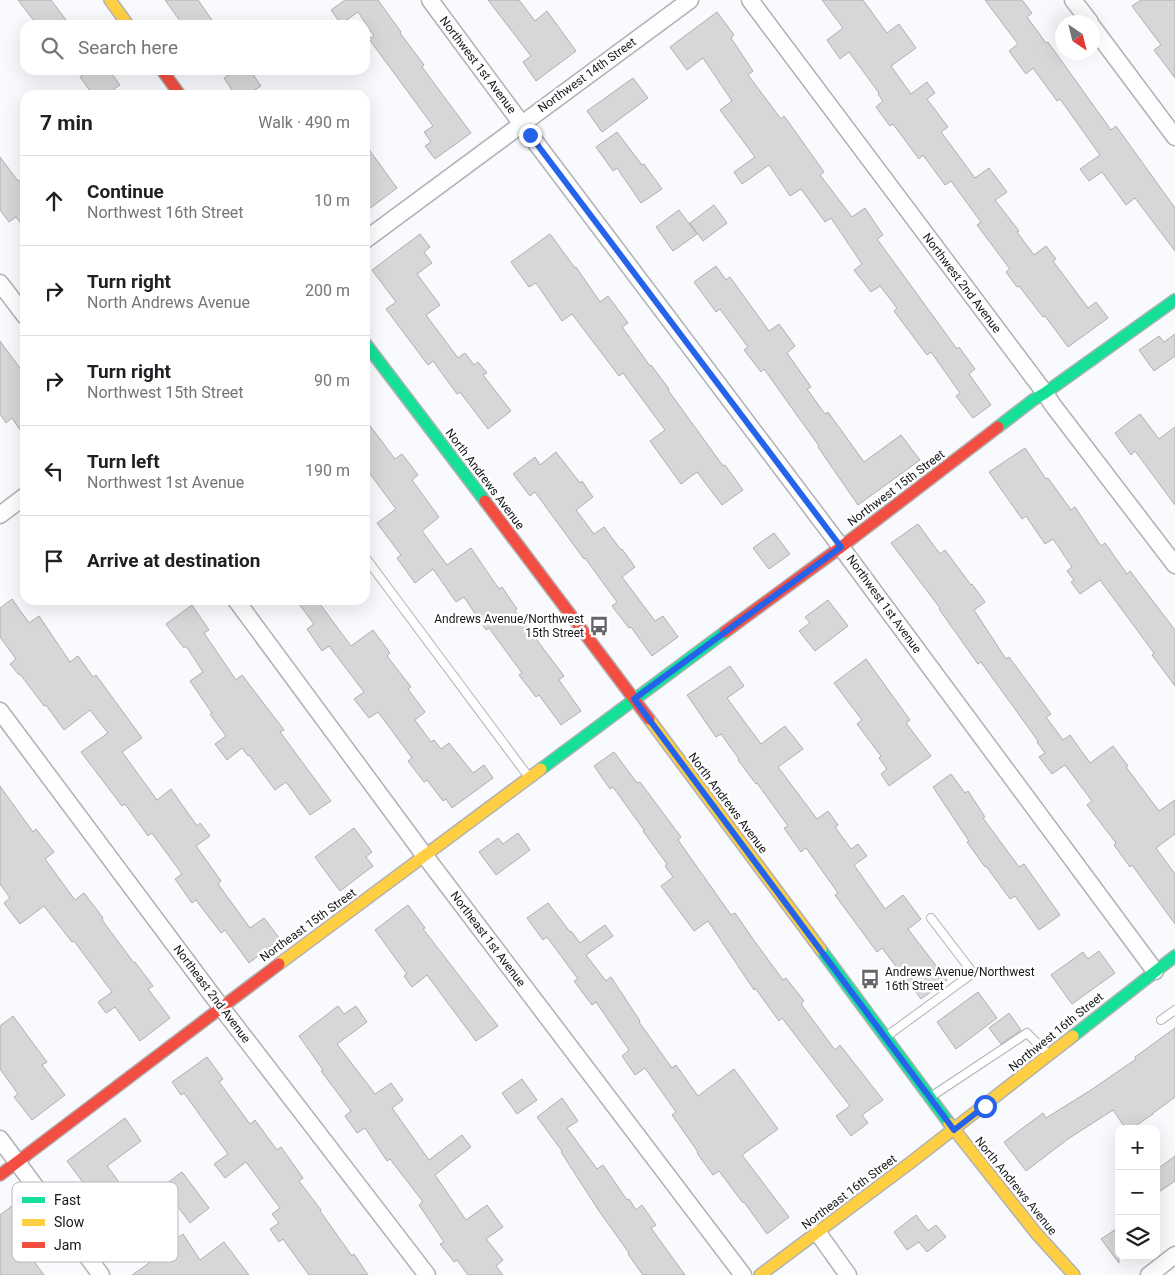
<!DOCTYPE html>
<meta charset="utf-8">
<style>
:root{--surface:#fff;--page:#f2f2f2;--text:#202124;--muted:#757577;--line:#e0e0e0}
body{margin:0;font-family:Roboto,sans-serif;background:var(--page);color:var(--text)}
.controls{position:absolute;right:15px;bottom:15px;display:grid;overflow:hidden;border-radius:10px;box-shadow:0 5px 20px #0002}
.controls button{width:45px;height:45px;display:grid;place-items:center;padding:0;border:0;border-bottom:1px solid var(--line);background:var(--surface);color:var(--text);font:25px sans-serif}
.compass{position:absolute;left:1055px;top:15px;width:45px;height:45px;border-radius:50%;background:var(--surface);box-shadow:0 5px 20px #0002;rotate:145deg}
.stop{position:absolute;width:15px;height:15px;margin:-11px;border:4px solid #2563eb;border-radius:50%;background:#fff}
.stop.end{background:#2563eb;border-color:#fff;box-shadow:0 1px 5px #0008}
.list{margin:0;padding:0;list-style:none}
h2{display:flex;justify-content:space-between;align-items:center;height:65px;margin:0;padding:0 20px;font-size:21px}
h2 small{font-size:16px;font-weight:400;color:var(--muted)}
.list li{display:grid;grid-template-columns:32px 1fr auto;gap:15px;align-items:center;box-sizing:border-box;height:90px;padding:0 20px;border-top:1px solid var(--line)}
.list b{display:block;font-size:19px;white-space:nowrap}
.list p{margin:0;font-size:16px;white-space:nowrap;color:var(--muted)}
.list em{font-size:16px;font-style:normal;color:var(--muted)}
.icon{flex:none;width:28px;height:28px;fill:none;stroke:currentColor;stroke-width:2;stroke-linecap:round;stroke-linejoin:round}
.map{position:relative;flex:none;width:1175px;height:1275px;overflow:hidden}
.search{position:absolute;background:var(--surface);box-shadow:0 5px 20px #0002;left:20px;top:20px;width:350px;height:55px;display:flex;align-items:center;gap:12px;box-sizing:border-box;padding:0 18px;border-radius:15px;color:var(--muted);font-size:19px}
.panel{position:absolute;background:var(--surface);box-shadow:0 5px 20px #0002;left:20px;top:90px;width:350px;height:515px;border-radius:15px}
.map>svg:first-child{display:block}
</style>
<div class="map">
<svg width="1175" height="1275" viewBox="0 0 1175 1275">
<rect width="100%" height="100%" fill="#f9fafd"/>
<path fill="#d8d7d7" stroke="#b0afaf" d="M18,0H51L70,25H37Z
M165,0H198L212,20L205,25H183Z
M345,0H378L401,32L400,33L424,65L422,67L471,133L435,159L425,146L431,142L424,132L433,126L369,39L374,36L358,12L341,24L331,10Z
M488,0H519L535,21L547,11L576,51L536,81L523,62L531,56Z
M822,0H863L887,33L899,24L916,48L891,66L911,94L927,82L935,93L927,99L948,127L941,132L975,178L989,168L1007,192L995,200L1019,231L1017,232L1034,255L1046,246L1056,259L1053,261L1088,308L1096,302L1108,318L1068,347L1045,316L1043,317L1019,286L1017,287L1006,272L1010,269L977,225L981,222L951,181L945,185L923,155L919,159L893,124L890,126L876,107L883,101L878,94L879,93L849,52L840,59L827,40L843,28Z
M985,0H1022L1032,13L1027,17L1046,43L1048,42L1111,130L1116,126L1175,208V251L1135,198L1126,205L1102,172L1089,181L1080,169L1100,155L1060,99L1057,101L1033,68L1026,74L1009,51L1018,44Z
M1141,0H1175V78L1154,50L1161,45L1132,6Z
M717,12L734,35L731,38L753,71L748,75L781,119L784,116L802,141L824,172L820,175L852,217L865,208L883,235L877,239L957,349L959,347L975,369L969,374L991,405L973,418L956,396L960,393L931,352L927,355L894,311L897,308L880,286L871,292L854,270L862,264L831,218L825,222L801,189L790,196L769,165L742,184L734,172L755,157L720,110L732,101L703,58L687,70L670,47Z
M90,70H109L120,85L106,95H93L80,77Z
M236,70H250L261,86L247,95H235L224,78Z
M633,78L648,98L602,132L587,111Z
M617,132L642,165L644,164L662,189L641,203L617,168L613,171L596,147Z
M365,144L397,188L365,212Z
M0,157L18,181L25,177V229L16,217L9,222L0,210Z
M714,205L727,223L703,241L690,223Z
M679,210L697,234L673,251L656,227Z
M420,234L430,247L424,252L432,263L417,274L440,305L426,315L458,358L465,353L474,365L478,362L487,373L483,375L511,411L488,429L460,392L457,394L433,361L428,365L386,309L396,302L372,270Z
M550,234L575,268L576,267L600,302L608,296L628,323L622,327L650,366L651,365L669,389L668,390L723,466L725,465L743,490L722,505L697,472L681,484L650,441L665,430L623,373L619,376L572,314L562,321L536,283L529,287L511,262Z
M716,266L726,280L730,277L769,331L779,324L795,346L787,353L811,387L807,389L825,414L828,412L864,462L901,435L920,460L858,505L818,447L819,446L764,369L761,372L744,350L748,347L720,309L716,312L694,282Z
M1175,334V356L1154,371L1139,350L1159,336L1164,342Z
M0,341L25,375V437L12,418L6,423L0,414Z
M1140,414L1159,439L1175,427V505L1135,451L1131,455L1115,433Z
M365,419L395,459L402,454L418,475L412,480L439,517L422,531L447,565L471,548L499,589L502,587L517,609L515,611L564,676L559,680L581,711L561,725L539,695L536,697L519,675L522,673L489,628L486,630L464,597L456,602L433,569L415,583L397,558L401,555L377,523L396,509L365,467Z
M1025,448L1046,479L1048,478L1071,510L1075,507L1101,546L1105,543L1127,574L1130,571L1175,630V686L1152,655L1154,653L1100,580L1080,594L1071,582L1074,580L1067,571L1072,567L1053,539L1045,544L1026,516L1022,519L989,472Z
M556,452L580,483L582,481L593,497L576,510L594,534L604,527L621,550L622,549L635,567L622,577L655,621L663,616L678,637L652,656L631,627L629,628L612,606L617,602L585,558L584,559L535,492L530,496L513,474L535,457L540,465Z
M918,524L940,554L945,550L971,585L972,584L985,602L974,610L1006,659L1009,657L1051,714L1046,717L1063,740L1070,735L1090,763L1113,746L1128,766L1126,767L1159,811L1175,800V834L1156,848L1175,874V924L1132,865L1130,867L1114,845L1116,843L1087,805L1092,801L1065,765L1052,774L1039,757L1045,753L1037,742L1038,741L981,662L978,664L939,609L940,608L891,543Z
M774,533L790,554L769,569L753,548Z
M12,599L29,623L39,616L70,662L78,656L93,677L96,675L142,738L122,752L157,800L171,789L197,826L200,823L210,836L196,846L221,881L218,884L250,928L264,918L280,939L249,963L225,930L221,933L196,900L192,903L175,879L182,874L152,833L148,836L125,804L122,806L81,752L108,733L90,710L64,730L46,705L44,706L20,674L19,675L10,664L16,659L0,637V608Z
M296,600H317L351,646L373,630L390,653L387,656L411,687L408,689L425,712L415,720L431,742L434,740L441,749L449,743L473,773L484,765L493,778L452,808L446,799L443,801L427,780L424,782L408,761L412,758L378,712L369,718L354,699L364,692L329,646L322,651L307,629L314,624Z
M828,600L848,626L815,651L799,631L810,623L805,617Z
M192,605L209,630L204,633L236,680L242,675L284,730L280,732L331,801L310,815L286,782L275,790L249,755L248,756L242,748L227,760L215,744L226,736L210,714L212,713L190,681L203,672L186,646L184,648L166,624Z
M866,659L910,720L906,723L931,756L889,786L881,774L887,769L879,758L881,756L857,724L862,720L834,683Z
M730,666L744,686L727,698L761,744L785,726L803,749L778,767L817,819L828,811L838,825L835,827L851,849L858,844L867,856L854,865L885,909L903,895L921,919L908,929L947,980L921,999L882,948L877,952L835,895L838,893L806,848L801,852L784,828L788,826L757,783L756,784L738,760L739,759L721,734L716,737L687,695Z
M614,752L637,783L640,782L681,837L678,840L731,915L735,913L755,942L783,980L786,978L804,1001L801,1004L835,1050L840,1045L883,1100L862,1115L868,1123L851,1136L836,1116L850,1106L782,1018L779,1021L755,988L754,990L708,921L694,931L661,886L673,877L665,866L667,864L643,831L644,830L613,787L610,789L594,766Z
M951,774L965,793L968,791L985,817L983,818L1019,867L1024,864L1060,915L1039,930L1015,896L1010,899L986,866L985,867L967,842L969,841L933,787Z
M0,786L33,832L36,829L54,852L45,859L75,900L84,893L103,918L102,920L134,963L135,962L153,986L148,989L170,1018L140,1041L115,1007L106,1013L98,1002L112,992L74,941L72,942L44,906L20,924L4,903L10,898L0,884Z
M354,828L372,852L366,857L373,866L340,891L315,857Z
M518,833L530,850L496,875L479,852L498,838L503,844Z
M548,903L570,932L571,931L580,943L605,925L613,936L586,955L606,981L611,977L640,1021L639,1022L672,1068L676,1065L698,1096L734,1069L778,1129L742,1155L789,1217L767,1234L744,1202L743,1203L719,1171L713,1175L697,1153L698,1152L672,1115L676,1112L645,1068L635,1075L622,1056L629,1050L596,1002L592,1005L574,981L578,979L547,937L543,940L527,918Z
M408,905L425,928L423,929L498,1026L476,1041L427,975L412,987L404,976L407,974L375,930Z
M1099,951L1115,973L1072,1004L1051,975L1083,952L1088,959Z
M978,992L997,1018L956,1049L937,1022Z
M338,1006L344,1014L356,1006L367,1022L337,1044L375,1094L391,1083L403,1100L392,1108L429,1160L462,1135L471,1147L435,1175L466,1220L487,1205L503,1227L486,1239L503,1260L496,1266L503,1275H468L457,1260L454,1262L440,1244L444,1242L419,1205L423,1202L390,1159L387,1161L365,1128L357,1133L345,1116L351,1111L321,1071L323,1070L299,1036Z
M1009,1013L1021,1030L1001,1044L989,1028Z
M13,1016L47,1062L42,1065L65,1095L32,1120L14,1097L18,1094L0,1069V1026Z
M1175,1028V1097L1152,1114H1153L1131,1129H1126L1113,1110L1068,1139L1026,1171L1004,1142L1043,1113L1046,1118L1091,1090L1136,1059L1135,1057Z
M207,1057L223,1079L219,1082L250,1124L255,1120L277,1150L281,1147L303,1178L299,1181L321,1210L320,1211L352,1256L354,1254L368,1275H309L283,1239L279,1242L270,1229L279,1223L272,1214L280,1208L246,1162L225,1178L214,1164L228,1154L184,1093L181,1095L172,1082Z
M522,1079L537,1100L517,1114L502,1093Z
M562,1098L578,1121L567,1128L597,1169L603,1165L627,1200L629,1199L636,1210L642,1205L656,1225L651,1228L685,1275H643L628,1254L629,1253L599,1211L561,1152L562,1151L537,1117Z
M125,1118L141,1141L107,1166L128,1194L119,1201L124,1208L107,1220L94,1202L96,1200L67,1161Z
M1175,1156V1181L1156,1194V1170Z
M182,1172L209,1208L190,1223L175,1203L170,1206L158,1190Z
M12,1206L26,1226L14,1234L44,1275H0V1215Z
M916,1215L928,1231L936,1225L946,1237L927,1252L919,1242L907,1250L894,1232Z
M1119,1227V1263L1101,1239Z
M183,1234L200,1260L224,1242L249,1275H132L149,1263L141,1252L161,1239L166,1246Z"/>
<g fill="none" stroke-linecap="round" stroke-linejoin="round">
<defs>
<path id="lane" d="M365,557L528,776
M1161,1020L1175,1010
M887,1036L973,973L931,918
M932,1096L1027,1033L1048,1054"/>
<path id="street" d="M430,0L521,123L841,547L1155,971
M750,0L1045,393L1052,404L1175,565
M1073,0L1090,22
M1092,26L1175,137
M365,240L690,0
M0,283L25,316
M0,515L25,496
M236,600L425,856L743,1275
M0,711L221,1007L427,1275
M0,1139L101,1275
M818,1233L848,1275
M1149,1275L1175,1255"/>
<path id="fast" d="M365,343L485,501
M998,427L1033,400L1045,393L1175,300
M541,769L725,632
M821,950L949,1123
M1073,1036L1175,956"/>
<path id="slow" d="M110,0L128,25
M649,719L821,950
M279,964L541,769
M949,1123L1036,1233L1074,1275
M760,1275L910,1163L1073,1036"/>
<path id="jam" d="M162,70L180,95
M485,501L649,719
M725,632L841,547L998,427
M0,1175L279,964"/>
</defs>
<use href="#lane" stroke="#b0b1b5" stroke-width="10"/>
<use href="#street" stroke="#b0b1b5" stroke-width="19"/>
<use href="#fast" stroke="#b0b1b5" stroke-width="14"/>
<use href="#slow" stroke="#b0b1b5" stroke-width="14"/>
<use href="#jam" stroke="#b0b1b5" stroke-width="14"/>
<use href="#lane" stroke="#fefeff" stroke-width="8"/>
<use href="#street" stroke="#fefeff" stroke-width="16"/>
<use href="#fast" stroke="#16e098" stroke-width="11"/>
<use href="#slow" stroke="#ffcf43" stroke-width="11"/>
<use href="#jam" stroke="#f24e42" stroke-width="11"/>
</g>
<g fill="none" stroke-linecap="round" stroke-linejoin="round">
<path stroke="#2563eb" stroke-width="6" d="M530,135L841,547L634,699L954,1130L985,1106"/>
</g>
<defs>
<symbol id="bus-bare" viewBox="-9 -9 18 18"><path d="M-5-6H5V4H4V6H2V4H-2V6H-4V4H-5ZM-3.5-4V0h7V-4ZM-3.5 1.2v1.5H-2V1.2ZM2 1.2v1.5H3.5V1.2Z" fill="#65666a" stroke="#fff" stroke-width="2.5" paint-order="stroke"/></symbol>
</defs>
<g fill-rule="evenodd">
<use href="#bus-bare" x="585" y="612" width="28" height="28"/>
<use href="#bus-bare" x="856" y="965" width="28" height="28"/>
</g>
<g text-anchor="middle" stroke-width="5" stroke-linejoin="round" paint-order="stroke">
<g font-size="12" fill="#16171b" stroke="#fff">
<text transform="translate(478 65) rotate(53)" y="4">Northwest 1st Avenue</text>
<text transform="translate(587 75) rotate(-36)" y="4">Northwest 14th Street</text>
<text transform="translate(962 283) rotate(53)" y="4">Northwest 2nd Avenue</text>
<text transform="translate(485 479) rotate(53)" y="4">North Andrews Avenue</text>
<text transform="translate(896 488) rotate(-37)" y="4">Northwest 15th Street</text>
<text transform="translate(884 604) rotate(54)" y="4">Northwest 1st Avenue</text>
<text transform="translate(728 803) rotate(53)" y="4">North Andrews Avenue</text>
<text transform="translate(308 925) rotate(-36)" y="4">Northeast 15th Street</text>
<text transform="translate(488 939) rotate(53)" y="4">Northeast 1st Avenue</text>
<text transform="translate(212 994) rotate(53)" y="4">Northeast 2nd Avenue</text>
<text transform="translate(1056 1032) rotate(-39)" y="4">Northwest 16th Street</text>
<text transform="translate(1016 1186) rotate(51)" y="4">North Andrews Avenue</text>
<text transform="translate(849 1192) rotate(-37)" y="4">Northeast 16th Street</text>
</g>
<g font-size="12" fill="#16171b" stroke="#fff" text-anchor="end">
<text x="584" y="623">Andrews Avenue/Northwest<tspan x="584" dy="14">15th Street</tspan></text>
<text x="885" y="976" text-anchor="start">Andrews Avenue/Northwest<tspan x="885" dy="14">16th Street</tspan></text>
</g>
</g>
<rect x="12" y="1182" width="166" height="80" rx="8" fill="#fff" stroke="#b9b9bb" stroke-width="1"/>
<rect x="22" y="1197" width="23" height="6" fill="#16e098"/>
<rect x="22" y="1219" width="23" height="7" fill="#ffcf43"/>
<rect x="22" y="1242" width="23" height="6" fill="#f24e42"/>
<g font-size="14" fill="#16171b">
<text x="54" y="1205">Fast</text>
<text x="54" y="1227">Slow</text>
<text x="54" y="1250">Jam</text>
</g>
</svg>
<div class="controls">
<button>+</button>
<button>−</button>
<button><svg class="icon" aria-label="layers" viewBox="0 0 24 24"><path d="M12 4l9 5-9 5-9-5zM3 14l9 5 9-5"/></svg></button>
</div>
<svg class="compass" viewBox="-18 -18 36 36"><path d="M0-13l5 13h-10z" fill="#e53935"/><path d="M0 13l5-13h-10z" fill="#757577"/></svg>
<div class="stop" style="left:985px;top:1106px"></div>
<div class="stop end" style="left:530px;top:135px"></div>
<div class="search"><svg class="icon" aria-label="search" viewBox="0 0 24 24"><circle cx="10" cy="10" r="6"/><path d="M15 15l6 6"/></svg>Search here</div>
<section class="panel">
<h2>7 min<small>Walk · 490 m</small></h2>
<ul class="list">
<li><svg class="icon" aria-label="ahead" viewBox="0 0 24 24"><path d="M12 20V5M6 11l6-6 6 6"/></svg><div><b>Continue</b><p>Northwest 16th Street</p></div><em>10 m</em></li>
<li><svg class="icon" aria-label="right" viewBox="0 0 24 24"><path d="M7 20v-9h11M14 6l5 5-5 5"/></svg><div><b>Turn right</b><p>North Andrews Avenue</p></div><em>200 m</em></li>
<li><svg class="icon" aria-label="right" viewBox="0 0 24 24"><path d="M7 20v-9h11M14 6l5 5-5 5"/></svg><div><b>Turn right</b><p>Northwest 15th Street</p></div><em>90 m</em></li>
<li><svg class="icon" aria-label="left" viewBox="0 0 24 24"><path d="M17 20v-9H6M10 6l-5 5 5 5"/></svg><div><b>Turn left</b><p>Northwest 1st Avenue</p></div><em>190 m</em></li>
<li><svg class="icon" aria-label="arrive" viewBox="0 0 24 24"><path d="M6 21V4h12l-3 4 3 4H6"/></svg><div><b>Arrive at destination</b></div></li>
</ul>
</section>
</div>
